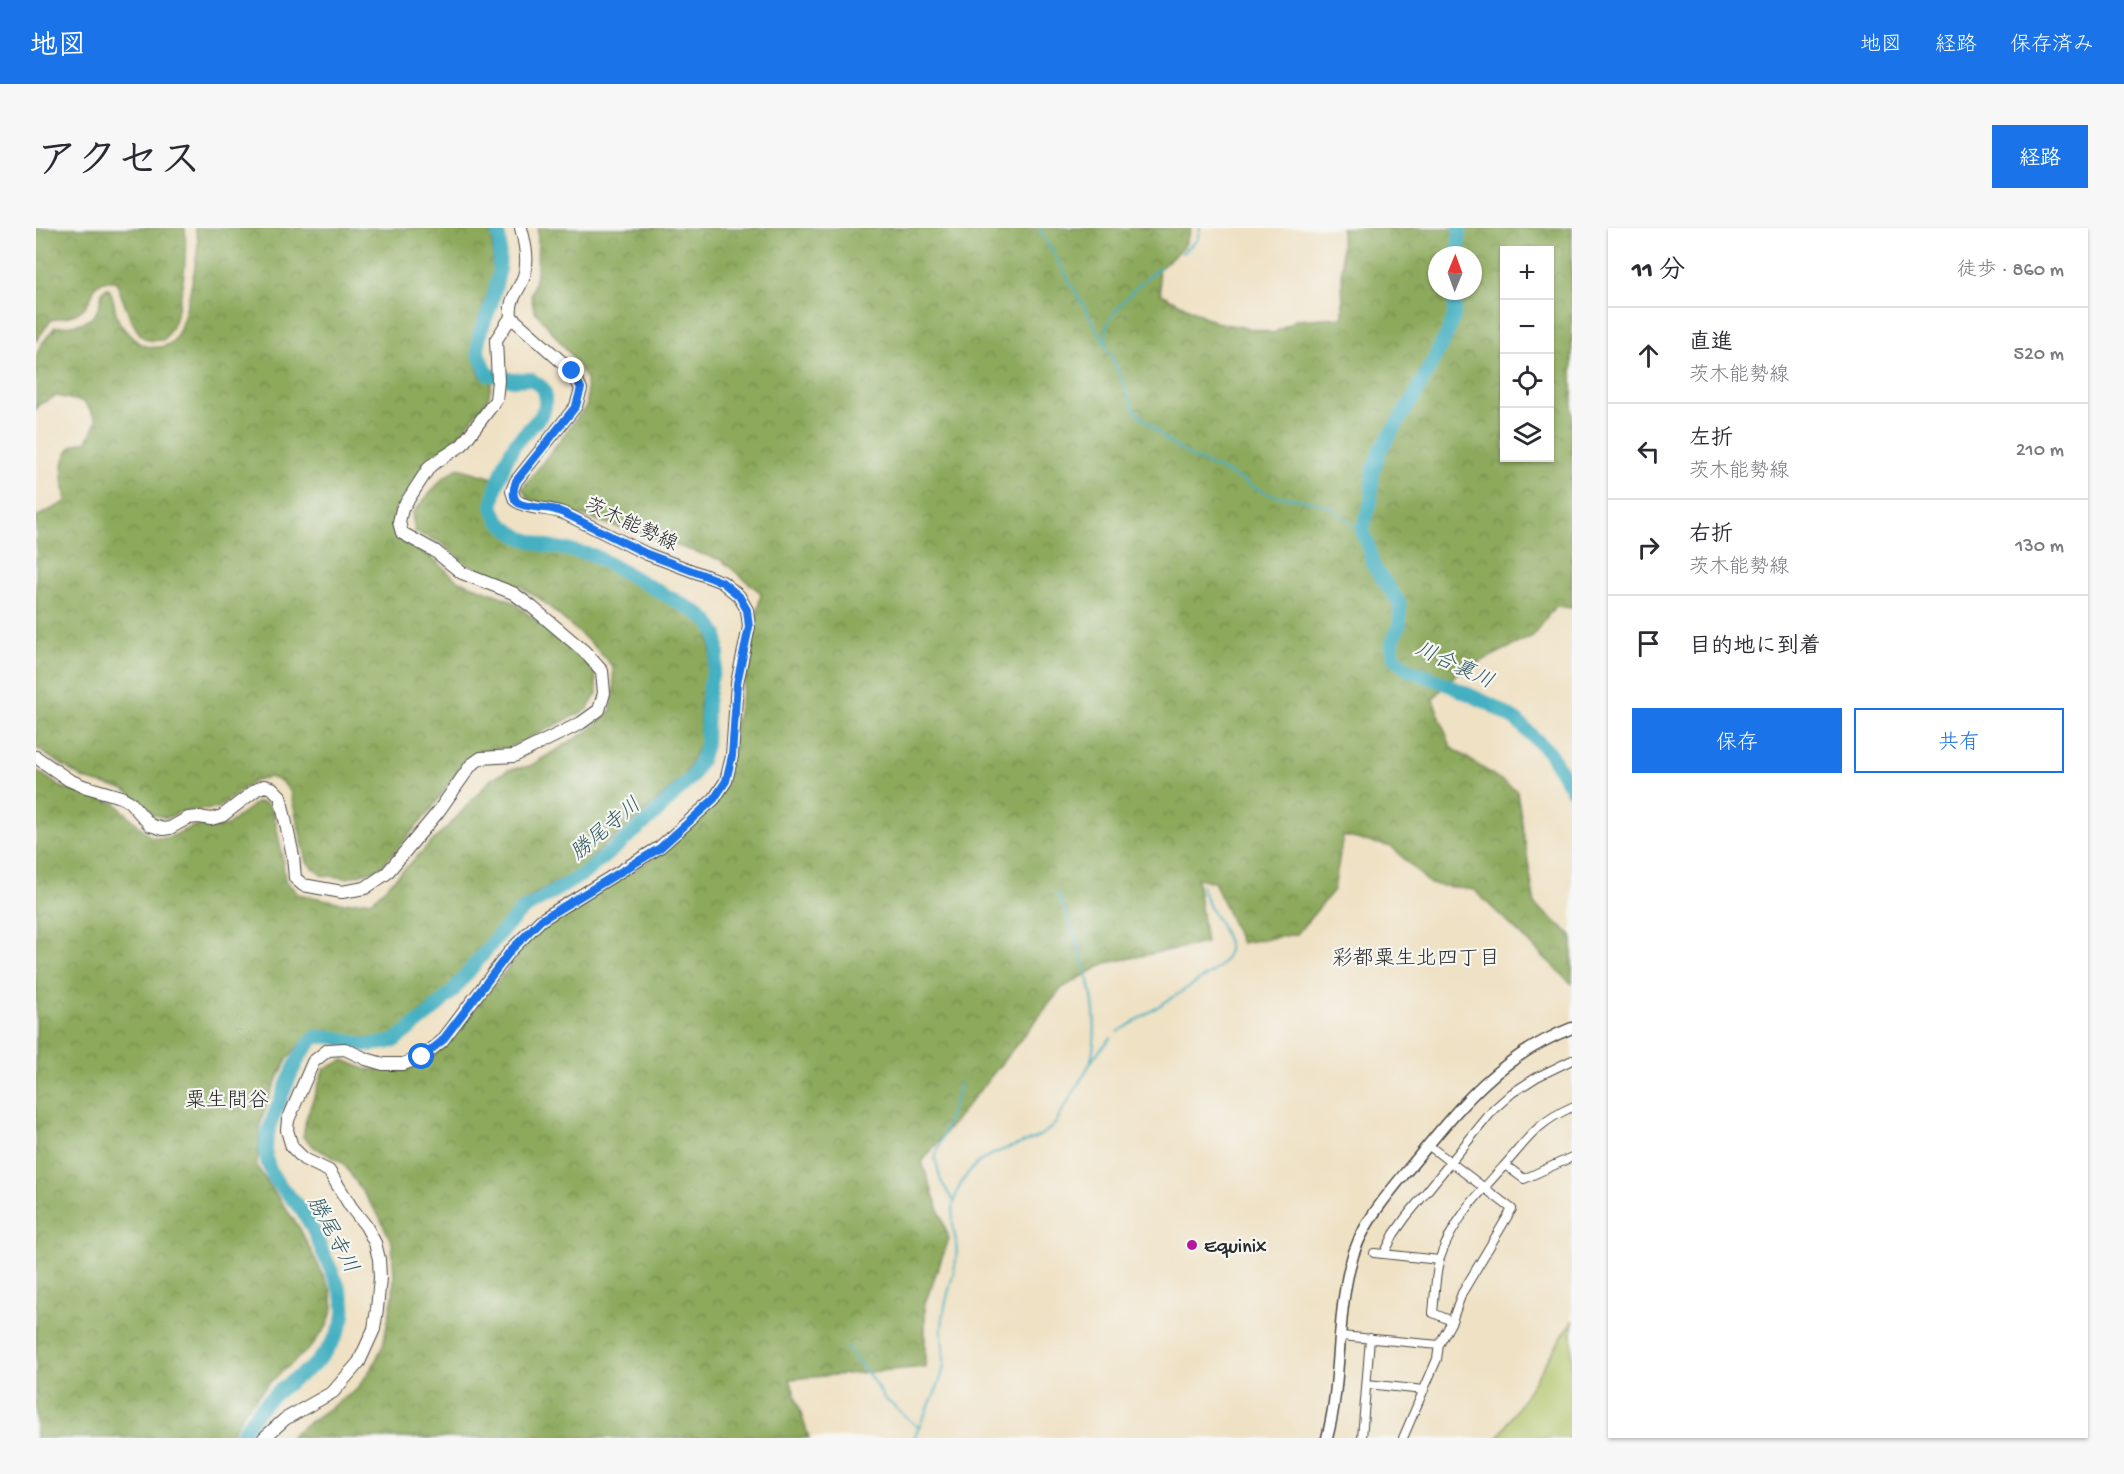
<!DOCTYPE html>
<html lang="ja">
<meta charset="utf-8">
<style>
:root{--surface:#fff;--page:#f7f7f7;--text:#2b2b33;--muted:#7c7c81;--line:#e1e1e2;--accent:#1a73e8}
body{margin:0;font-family:"Gochi Hand","Klee One",sans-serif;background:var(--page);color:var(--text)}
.controls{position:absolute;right:18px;top:18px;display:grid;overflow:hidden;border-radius:0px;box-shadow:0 2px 4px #0004}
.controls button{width:54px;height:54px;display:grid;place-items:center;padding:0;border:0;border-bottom:2px solid var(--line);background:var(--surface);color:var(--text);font:30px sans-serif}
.compass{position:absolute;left:1392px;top:18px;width:54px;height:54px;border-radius:50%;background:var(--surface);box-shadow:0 2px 4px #0004;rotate:1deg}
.stop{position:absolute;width:18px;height:18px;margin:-14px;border:4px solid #1a73e8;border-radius:50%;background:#fff}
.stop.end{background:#1a73e8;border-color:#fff;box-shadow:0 2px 6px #0008}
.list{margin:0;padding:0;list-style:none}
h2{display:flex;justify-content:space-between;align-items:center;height:78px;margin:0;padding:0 24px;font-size:26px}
h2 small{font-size:20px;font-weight:400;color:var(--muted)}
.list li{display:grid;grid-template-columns:39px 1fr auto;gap:18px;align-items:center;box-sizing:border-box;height:96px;padding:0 24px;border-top:2px solid var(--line)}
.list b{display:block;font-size:22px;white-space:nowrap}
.list p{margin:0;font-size:20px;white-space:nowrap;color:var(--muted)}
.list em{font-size:20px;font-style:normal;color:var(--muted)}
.actions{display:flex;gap:12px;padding:18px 24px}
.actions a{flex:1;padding:14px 0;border:2px solid var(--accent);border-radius:0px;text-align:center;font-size:21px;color:var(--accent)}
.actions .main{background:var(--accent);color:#fff}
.icon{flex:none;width:33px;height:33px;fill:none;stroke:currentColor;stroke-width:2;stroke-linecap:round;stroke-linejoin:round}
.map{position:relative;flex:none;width:1536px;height:1210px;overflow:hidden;border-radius:0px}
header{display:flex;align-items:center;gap:36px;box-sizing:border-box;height:84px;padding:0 30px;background:var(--accent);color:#fff}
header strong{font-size:28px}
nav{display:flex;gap:33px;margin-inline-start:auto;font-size:21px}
.intro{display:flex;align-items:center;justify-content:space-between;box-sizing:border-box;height:144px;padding:0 36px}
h1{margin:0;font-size:42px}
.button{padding:15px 27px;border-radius:0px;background:var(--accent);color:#fff;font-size:21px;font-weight:700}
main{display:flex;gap:36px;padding:0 36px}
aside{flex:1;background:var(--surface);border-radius:0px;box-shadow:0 2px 4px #0004}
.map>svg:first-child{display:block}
</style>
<header>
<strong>地図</strong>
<nav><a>地図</a><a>経路</a><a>保存済み</a></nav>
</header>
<div class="intro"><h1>アクセス</h1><a class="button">経路</a></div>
<main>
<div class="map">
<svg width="1536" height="1210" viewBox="0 0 1536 1210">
<defs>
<pattern id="forest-crowns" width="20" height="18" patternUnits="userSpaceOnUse" patternTransform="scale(1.5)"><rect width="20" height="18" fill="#8ca95c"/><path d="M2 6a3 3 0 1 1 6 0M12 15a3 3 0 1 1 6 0" fill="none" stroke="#738a4c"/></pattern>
</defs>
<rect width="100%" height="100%" fill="#f6f6f2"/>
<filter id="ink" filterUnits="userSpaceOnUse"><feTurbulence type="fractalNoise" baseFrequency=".0167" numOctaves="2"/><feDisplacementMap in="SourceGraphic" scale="12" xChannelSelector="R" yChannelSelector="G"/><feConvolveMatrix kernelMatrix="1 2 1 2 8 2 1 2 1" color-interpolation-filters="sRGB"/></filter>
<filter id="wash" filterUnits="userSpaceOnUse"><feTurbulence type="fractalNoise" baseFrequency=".008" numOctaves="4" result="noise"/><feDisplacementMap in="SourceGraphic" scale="24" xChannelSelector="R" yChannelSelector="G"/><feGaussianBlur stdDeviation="1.35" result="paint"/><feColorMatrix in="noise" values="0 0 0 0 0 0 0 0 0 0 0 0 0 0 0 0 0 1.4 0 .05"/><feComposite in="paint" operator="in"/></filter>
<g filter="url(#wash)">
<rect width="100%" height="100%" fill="#efe1c4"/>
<path fill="url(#forest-crowns)" stroke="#5c6a44" stroke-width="1.5" fill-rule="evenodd" d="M0,0H149C151,27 147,92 127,112C122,112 116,113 112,112C98,108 85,66 80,53H67L59,58C51,86 41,87 15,92L0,113Z
M159,0H455C456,13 458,28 457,42C452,83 425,106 445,149L456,152L452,171L418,213L389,234L360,280L357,297L361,308L371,317L395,329L421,352L474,372L546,428L559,445L561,465L551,482L472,520L441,523L429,532L394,583L343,641L311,650L285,647L271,634L254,563L245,553L233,549L218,553L180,581L147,583L131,590L118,587L100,569L89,562L48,551L0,520V289L30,274C28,257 21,229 37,218C41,216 47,214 51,213L61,192L48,174L20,168L2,177L0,182V128L5,117L19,99C34,97 54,98 62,81C64,76 65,68 67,62L72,60C78,68 78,76 80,86C83,97 93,108 103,115C112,121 129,121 137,113C149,101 161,32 162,14C162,9 160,4 159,0Z
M502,0H1155L1148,19L1122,42L1125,66L1179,94L1238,105L1259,92L1307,89L1305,0H1536V380L1519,378L1497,408L1421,445L1397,471L1415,519L1481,563L1499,677L1536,707V756L1438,662L1394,656L1356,619L1307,608L1298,662L1261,706L1205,715L1178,654L1161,650L1170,715L1070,735L1026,760L886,934L913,1011L889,1075V1139L754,1151L773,1210H254L259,1204L321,1161L337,1138L347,1117L357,1068L358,1046L356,1015L343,988L307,935L278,919L267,909L270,891L288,841L308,832L329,841L369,842L390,835L410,817L508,695L628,624L681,574L706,466L725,365L685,332L494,271L486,261L551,177L550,151L536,128L498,82L495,67L501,43ZM1468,22H1514V230H1468ZM1401,27H1437V63H1401Z
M422,240L461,251C442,291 466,313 505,322C523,326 541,325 558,333C568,337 578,342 587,348C592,351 596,355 602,358C629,373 648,379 672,401L675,426L664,476V515L649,547L608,585L568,618L543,643L497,667L480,680L459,701L441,727L409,763L355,810H330L308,807L297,803L275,805L252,830L235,864L225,893L221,939L264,1001L295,1063L297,1080L291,1098L274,1120L233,1155L209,1182L193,1210H0V542L25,559L79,575L115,609L129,610L137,608L155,599L166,597L176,600L190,598L221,574L228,575L235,579L239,591L246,627L249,652L262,666L307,675L337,672L419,591L455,551L472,542L494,538L552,503L575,482L578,465L577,439L557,417L503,370L485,359L432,337L404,314L379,304L376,286L407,250Z"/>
<path fill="#b0c367" stroke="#6e7749" stroke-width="1.5" d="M1536,1093V1210H1462Z"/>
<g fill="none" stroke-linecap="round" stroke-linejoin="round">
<path stroke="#44b0c1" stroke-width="2" d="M1003,0L1073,122L1098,181L1130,212L1157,230L1192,245L1231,266L1279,274L1296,280L1326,303
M1146,25L1161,12L1164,0
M1071,116C1070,109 1069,100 1073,93C1083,76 1109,49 1125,39
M1022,666C1043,717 1070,780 1054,836
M1082,804L1178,743C1206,722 1186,702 1174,679C1170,672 1168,664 1165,656
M918,974L905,953L899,930L925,854
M809,1119L834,1148L848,1170L882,1199
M878,1210C887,1188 901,1166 907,1143C911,1130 905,1115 906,1102C906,1077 917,1055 920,1031C922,1021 920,1013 918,1004C914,982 919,961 933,944C957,915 994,922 1019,896L1058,829L1075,810"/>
<path stroke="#44b0c1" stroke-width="14" d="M1422,27L1424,0
M1420,63L1418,88L1412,104L1378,169L1344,222L1337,244L1335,274L1326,303L1332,316L1337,337L1364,376V395L1356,415V422L1359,430L1373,442L1408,455L1454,476L1481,493L1513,524L1536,562
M203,1210C225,1173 244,1161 278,1137C291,1123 311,1098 308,1077C306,1061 296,1045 290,1031C283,1017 278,1002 270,989C259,970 237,957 231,933C226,912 238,887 246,868C255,846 262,825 280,809H297L330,817L350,815L358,813L393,786L416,764L466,703L485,683L549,645L616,589L656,549L665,532L670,517L671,476L674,455L682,426L681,407L673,394L662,385L557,327L507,317L486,310L476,304L463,293L456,279L460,260L470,232L479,216L504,189L509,179V165L507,160L495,151L477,152L452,146L442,125L443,108L456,74L463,44L464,15L461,0"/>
</g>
</g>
<g filter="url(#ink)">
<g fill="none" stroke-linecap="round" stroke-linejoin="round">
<defs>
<path id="minor" d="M1469,937L1488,951L1536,929
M1338,1025L1403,1032
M1348,1026L1358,1006L1370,989L1458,881L1476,865L1501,849L1536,832
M1416,1093L1397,1085C1399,1067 1399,1047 1404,1030C1416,994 1442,966 1467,939C1492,911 1500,895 1536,879
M1305,1108L1403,1117
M1331,1156L1388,1162
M1326,1210L1334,1110
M1367,1210L1401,1131L1403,1117L1416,1093L1426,1065L1476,981L1392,917"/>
<path id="tertiary" d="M1291,1210C1306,1154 1300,1094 1314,1038C1323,999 1350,968 1375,938C1424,878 1462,829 1536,800"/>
<path id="primary" d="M475,89C473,69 482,66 488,48C493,33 489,15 485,0
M0,529L33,552L47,558L85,569L94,574L114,597L127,601L134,600L152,590L163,589L175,591L186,588L221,561L228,558L236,560L244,568L257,628L259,650L267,657L306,664L329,660L351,645L402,584L435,537L445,530L478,528L545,495L563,482L568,465L566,443L548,423L496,379L477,365L426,345L399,323L366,305L363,294L366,281L394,238L426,217L460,172L462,153L460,112L475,89
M228,1210L249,1191L297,1164L323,1134L338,1101L341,1081L344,1050L343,1031L339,1015L330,998L315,979L293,943L268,931L256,919L251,902L252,892L277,834L292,822L309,821L330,831L347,836H367L386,829L406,813L475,722L505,692L624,619L678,571L690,553L696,528L701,455L713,399L711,382L703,368L686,354L611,326L530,286C513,279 493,282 479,272L476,263L480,253L540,178L545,161L536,143L475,89"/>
</defs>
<use href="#minor" stroke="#484642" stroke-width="10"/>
<use href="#tertiary" stroke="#484642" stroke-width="13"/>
<use href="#primary" stroke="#484642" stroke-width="14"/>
<use href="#minor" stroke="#fff" stroke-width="8"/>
<use href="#tertiary" stroke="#fff" stroke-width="10"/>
<use href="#primary" stroke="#fff" stroke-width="12"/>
</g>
</g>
<g fill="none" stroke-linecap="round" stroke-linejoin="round" filter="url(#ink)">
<path stroke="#1a73e8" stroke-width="8" d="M386,829L406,813L475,722L505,692L624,620L678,571L690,553L696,528L701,455L713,399L711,382L703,368L686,354L611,326L530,286C525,284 521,282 516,281C497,277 469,284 480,253L540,178L545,160L536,143"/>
</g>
<circle fill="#b5179e" stroke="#f6f6f2" stroke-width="2" cx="1156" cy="1017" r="6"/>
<g text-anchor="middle" stroke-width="4.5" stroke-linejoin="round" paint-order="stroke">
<g font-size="20" fill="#2b2b2b" stroke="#f6f6f2">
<text transform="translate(596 295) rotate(25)" y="7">茨木能勢線</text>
</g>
<g font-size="20" fill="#2b2b2b" stroke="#f6f6f2" text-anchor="start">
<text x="1168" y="1024">Equinix</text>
</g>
<g font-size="21" font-style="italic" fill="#345a60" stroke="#f6f6f2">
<text transform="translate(1419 436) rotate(25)" y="7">川合裏川</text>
<text transform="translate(569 600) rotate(-40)" y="7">勝尾寺川</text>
<text transform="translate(298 1006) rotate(62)" y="7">勝尾寺川</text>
</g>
<g font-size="21" fill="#2b2b2b" stroke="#f6f6f2">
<text x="1380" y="736">彩都粟生北四丁目</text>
<text x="191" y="878">粟生間谷</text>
</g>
</g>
</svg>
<div class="controls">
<button>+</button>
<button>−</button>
<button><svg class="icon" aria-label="locate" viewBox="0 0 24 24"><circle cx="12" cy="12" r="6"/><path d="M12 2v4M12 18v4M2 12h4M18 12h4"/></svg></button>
<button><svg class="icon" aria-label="layers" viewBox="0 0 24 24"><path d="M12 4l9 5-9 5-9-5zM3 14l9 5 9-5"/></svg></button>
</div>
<svg class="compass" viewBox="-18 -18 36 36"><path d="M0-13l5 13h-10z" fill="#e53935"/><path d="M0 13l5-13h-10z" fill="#7c7c81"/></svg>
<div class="stop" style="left:386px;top:829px"></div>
<div class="stop end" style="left:536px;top:143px"></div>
</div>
<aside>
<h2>11 分<small>徒歩 · 860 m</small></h2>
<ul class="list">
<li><svg class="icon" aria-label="ahead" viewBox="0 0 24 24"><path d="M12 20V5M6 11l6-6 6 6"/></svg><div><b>直進</b><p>茨木能勢線</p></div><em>520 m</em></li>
<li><svg class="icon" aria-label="left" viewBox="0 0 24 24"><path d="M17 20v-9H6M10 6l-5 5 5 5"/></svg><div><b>左折</b><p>茨木能勢線</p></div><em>210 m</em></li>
<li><svg class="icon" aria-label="right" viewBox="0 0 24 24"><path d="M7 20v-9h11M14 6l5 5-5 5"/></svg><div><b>右折</b><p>茨木能勢線</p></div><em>130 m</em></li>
<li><svg class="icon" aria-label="arrive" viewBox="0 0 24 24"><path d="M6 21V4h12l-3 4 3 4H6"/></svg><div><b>目的地に到着</b></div></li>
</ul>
<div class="actions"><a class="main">保存</a><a>共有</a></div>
</aside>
</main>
